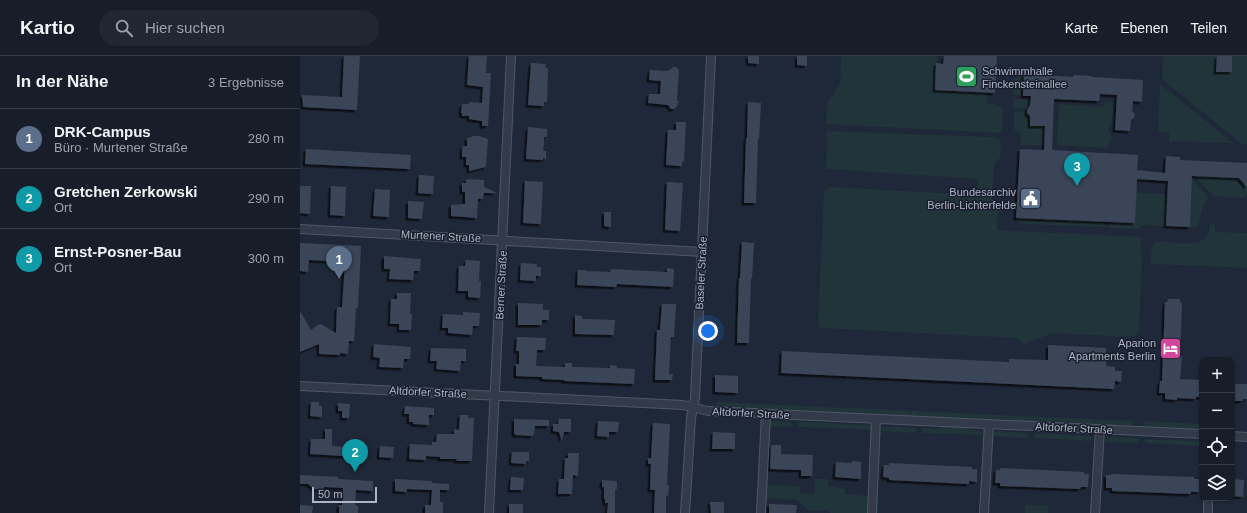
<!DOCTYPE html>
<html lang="de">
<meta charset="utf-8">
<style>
:root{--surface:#171e2a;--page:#202732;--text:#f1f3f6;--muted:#9ea2a8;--line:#363c47;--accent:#8c9099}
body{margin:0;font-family:Helvetica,sans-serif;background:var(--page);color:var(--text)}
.controls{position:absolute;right:12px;bottom:12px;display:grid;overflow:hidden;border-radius:8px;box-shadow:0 1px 3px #0004}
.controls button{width:36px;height:36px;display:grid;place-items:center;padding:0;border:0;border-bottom:1px solid var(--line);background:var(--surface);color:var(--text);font:20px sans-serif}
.scale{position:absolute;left:12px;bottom:10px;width:65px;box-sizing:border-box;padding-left:4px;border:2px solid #adb4c6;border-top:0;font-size:11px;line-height:14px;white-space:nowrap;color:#adb4c6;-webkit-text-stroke:3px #191f2d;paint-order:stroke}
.you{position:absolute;left:408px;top:275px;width:14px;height:14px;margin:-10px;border:3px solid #fff;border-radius:50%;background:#1a73e8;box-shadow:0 0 0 6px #1a73e833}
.badge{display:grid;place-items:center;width:26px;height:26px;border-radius:50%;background:var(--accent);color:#fff;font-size:13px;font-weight:700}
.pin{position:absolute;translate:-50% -33px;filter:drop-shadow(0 1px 2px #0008)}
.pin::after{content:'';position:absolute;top:21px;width:14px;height:12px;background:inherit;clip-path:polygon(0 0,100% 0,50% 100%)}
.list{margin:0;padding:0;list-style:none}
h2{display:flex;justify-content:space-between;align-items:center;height:52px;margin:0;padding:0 16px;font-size:17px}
h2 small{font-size:13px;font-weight:400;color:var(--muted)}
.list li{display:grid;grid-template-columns:26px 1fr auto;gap:12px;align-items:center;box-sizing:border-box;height:60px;padding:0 16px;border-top:1px solid var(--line)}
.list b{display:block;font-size:15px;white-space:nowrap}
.list p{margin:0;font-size:13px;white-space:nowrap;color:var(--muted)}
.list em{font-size:13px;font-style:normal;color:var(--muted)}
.icon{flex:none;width:22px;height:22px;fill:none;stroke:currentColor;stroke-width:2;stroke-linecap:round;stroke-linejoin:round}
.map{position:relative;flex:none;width:947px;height:457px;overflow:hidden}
header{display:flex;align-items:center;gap:24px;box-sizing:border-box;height:56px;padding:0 20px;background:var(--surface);border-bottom:1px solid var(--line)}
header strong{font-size:19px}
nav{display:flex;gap:22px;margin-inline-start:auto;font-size:14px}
.search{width:280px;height:36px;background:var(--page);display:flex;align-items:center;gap:10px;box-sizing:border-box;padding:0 14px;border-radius:22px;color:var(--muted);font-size:15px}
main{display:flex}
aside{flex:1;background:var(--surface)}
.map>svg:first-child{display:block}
</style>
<header>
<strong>Kartio</strong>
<div class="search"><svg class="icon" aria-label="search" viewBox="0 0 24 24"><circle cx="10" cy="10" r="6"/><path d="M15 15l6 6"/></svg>Hier suchen</div>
<nav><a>Karte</a><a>Ebenen</a><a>Teilen</a></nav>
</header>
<main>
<aside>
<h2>In der Nähe<small>3 Ergebnisse</small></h2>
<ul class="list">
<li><span class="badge" style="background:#5c6f8a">1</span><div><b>DRK-Campus</b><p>Büro · Murtener Straße</p></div><em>280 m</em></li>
<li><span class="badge" style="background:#0f9aa8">2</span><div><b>Gretchen Zerkowski</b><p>Ort</p></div><em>290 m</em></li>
<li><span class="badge" style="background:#0f9aa8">3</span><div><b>Ernst-Posner-Bau</b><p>Ort</p></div><em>300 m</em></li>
</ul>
</aside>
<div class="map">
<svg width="947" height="457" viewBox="0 0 947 457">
<defs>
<filter id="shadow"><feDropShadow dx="-2.5" dy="2.5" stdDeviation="0" flood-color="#0009"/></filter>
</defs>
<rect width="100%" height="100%" fill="#1f2838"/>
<path fill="#213439" d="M541,0H637L635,34L687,37V48H695V50L703,51L702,75L698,77L526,68L527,47L540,28Z
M863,0H917L916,16H931L932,0H947V88H942L862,23Z
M719,18H724L723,40L714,39L715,22Z
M860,28L933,87L869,85V77L858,76Z
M714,43L731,44V48L727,52H714Z
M805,45H809L812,46C813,49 813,63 811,66C810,70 808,71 808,76L810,77L812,82L808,86V92L757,89L759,48L803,51Z
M714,55L727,56L730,58V70H745L744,90L720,89L721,76H718L714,73Z
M527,75L692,81L698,83L700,85C701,93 703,103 694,107L692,144L696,146L698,149L697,174L840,181L842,202L839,275L837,279L831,281L753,277L723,288L717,282L521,272L519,270L518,266L524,137L526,133L531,131L677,139L678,123L526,113Z
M895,120L942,122L947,127V139L944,142L913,140Z
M892,123L909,142C901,148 901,162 898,171H890Z
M836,137L867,138L866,170L842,169L839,172L836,173L809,172V166L835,167Z
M716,162L805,166V171L723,168L718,166Z
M915,168V176L947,177V212L851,208C851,199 850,191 857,185C870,186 898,192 906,181C909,179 909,173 910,169Z
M417,346L833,365L831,371L416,351Z
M471,365L491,366L492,371L469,370Z
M844,365L902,368V374L845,371Z
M499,366L570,369L572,374L498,371Z
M583,370L615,372L616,377L581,375Z
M640,370L667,371L670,374L681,375L683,379L622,377V372L637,373Z
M695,375L727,377L728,382L693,380Z
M735,377L791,380L793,385L734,382Z
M807,381L838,382L839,387L805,386Z
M845,383L902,385V390L845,387Z
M515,423H528V429L545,433V438L567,440V457H530L529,454L508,455L498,444L466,442L464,441V429L500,430V437L515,438Z
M725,449L748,450V457H725Z"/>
<path fill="#3b4559" filter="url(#shadow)" d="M44,0H60L57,54L3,51L2,39L42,41Z
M169,0H187L186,17H191L188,70H182V65L169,63V60H162V57H161L162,48H169V46L182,47L183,31L167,29Z
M448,0H459V8L448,7Z
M497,0H507V10L497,9Z
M644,0H697L695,37L635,34L636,7L643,8Z
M917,0H932V16H916Z
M231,7L246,8L245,12H248L247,46H244V50L228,49Z
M373,11H376L379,14L377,45H379L377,50L374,53H371L368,49L348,47L349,38H360L361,25L349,24L350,14L366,15L370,14Z
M724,18L773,21L774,19L792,20V21L843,24L842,46L833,45L832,55L835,58L834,62L831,64L830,75L815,74L817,39L800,38L799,45L754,43L752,94L838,99L837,114L865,117L866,100L880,101V104L947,107V131L939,122L892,120L890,171L866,170L868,125L837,123L835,167L716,162L720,93L744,94L745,70H730V60L727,57V54L730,49L731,40H723Z
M448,46L461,47L459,83H458L456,147H444L446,82H447Z
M376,66H386L384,106L382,105V110L366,109L368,74H376Z
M228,71L247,73V81H244V88L243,95H246V103L243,102V104L226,103Z
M174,80H179L188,83L186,111L169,115V109H166V101H162V94L163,90H167V82Z
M6,93L111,99L110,113L5,108Z
M119,119L134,120L133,138L118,137Z
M166,123L184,124V131L197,137H184L183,143H178L177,162L151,160V149L165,148V136H162V127H166Z
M225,125L243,126L241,168L223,167Z
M367,126L383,127L380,175L365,174Z
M0,130H11L10,158L0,157Z
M31,130L46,131L45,160L30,159Z
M75,133L90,134L89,161L73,160Z
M108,145L124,146L122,163L108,162Z
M304,156H311V171L304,170Z
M442,186L454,187L452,222H451L449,287H437L439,222H440Z
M0,187L61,190L58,252H56L54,285H49L48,298L40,297V299L19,298V288L0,296V255L11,274L18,269L21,268L36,277L37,251H42L45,206L9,204L8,216L0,215Z
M84,200L121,203L120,215H114L113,224L89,223L90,213H84Z
M166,204L180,205L179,225H181L180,242L168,241V235H158L159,210H165Z
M221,207L237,208V211H241V220H236V225L220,224Z
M367,212L374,213L373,231L317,228L316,231L277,229L278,214H286V215L310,216L311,213L367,216Z
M97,237H111L110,258H112L111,274H99V268H90L91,243H97Z
M868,243H880V246L882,247L880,300H882L880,323L902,324V341H896V343L877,342V344L865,343V337H859L860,325H862L865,246H867Z
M218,247L243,248V254H249V264H242V269H218Z
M362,248H376L374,281H371L369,318H373L372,324H355L357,274H360Z
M163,256L180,257L179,270H173L172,279L148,277V272H142L143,258L163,259Z
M275,259L282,260V263L315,264L314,279L275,278Z
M217,281L246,282L245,294H237L236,310L265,311V307H272V311L310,312V309L317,310V312L335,313L334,328L264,325V324L242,323V321L216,320V308H219V295H216Z
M74,288L111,291L110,303H104L103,312L79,311L80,302L73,301Z
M748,289L806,292V310L815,311V315H822L821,326L815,325L814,333L481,317L482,295L709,306V303L748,304Z
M131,292L166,293V305H161L160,315L136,313L137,305H130Z
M415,319L438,320V337L415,336Z
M932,328H947V343H943V345H932Z
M11,346H19V350H22V361L10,360Z
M38,347L50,348L49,362H42V355H38Z
M105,350L134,352V359H129V369L113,368V366H109V358H104Z
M160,359H168V362H174L172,405H156L157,403H140V401L126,400V404L109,403L110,388L132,389V386H136L137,378H154V373L159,374Z
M214,363L249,364V370H235L234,378H233V380L215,379V378H214Z
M259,363H271V376H264L262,385L259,376L253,375V368H258Z
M298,365L319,366L318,376H309V381L297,380Z
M353,367L370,368L367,429H369L368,440H366V457H354L355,434H350L351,408H348V402H351Z
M25,373H32V390L60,392L59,401L10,398L11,383H25Z
M413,376L435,377V393H412Z
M471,389H481V398L513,399L512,420H501V414L470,413Z
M80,390L94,391L93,402L79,401Z
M212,396H229V405H226V408L211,407Z
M268,397H279L278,420L273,419L272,438H258L259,423H264L265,402H268Z
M552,405L561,406V423L535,421L536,406L552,407Z
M589,407L672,411V413H677V426L669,425V428L589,424V422L583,421L584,409H589Z
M700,412L784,416V418H789L788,431H781L780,433L700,430V427H695L696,414H700Z
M811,418L894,421V423H900L899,436H891V438L812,435V432H806V419H811Z
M0,419L38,421V423L73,425V435L56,434L55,449L58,450V457H39V449H42L43,432L24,431V434L14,433L8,428H0Z
M211,421L224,422L223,434H210Z
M95,423L132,425V427L149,428V434H140V446H143V457H125V449H131L132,434L107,433V436L95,435Z
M934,423L944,424L943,441L932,440V426H934Z
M302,424L317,425V433H315V457H307L308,447H305V443H304V431H302Z
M410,446H424V457H411Z
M209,448H223V457H209Z
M469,448L497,449L496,457H469Z
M0,449L13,450L12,457H0Z"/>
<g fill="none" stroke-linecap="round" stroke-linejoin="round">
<defs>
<path id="street" d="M0,173L402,196
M0,330L383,349L408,355L902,378
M932,380L947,381
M189,457L211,0
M385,457L391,362L395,342L411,0
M461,457L466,358
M572,457L576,363
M684,457L689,368
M795,457L800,373
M908,457V442"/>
</defs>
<use href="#street" stroke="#505767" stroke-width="10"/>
<use href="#street" stroke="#333a49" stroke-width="8"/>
</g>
<defs>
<symbol id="stadium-square" viewBox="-11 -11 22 22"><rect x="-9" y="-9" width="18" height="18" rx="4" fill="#2e9e5b" stroke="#191f2d"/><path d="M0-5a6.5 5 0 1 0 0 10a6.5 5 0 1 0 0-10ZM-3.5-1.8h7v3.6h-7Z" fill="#fff"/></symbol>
<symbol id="civic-square" viewBox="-11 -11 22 22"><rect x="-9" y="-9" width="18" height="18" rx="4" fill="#5c6f8a" stroke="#191f2d"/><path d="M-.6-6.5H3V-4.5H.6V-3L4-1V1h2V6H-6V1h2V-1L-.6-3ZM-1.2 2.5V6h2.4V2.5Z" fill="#fff"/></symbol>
<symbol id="hotel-square" viewBox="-11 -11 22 22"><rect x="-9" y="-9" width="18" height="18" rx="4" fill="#d1479c" stroke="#191f2d"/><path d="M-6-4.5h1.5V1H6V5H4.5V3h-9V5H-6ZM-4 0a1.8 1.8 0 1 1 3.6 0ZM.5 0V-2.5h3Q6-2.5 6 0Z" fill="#fff"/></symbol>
</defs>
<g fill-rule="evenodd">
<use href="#stadium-square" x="654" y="8" width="25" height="25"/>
<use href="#civic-square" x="718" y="130" width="25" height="25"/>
<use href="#hotel-square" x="858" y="280" width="25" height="25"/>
</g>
<g text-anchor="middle" stroke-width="3" stroke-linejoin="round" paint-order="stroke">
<g font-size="11" fill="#adb4c6" stroke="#191f2d" text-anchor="end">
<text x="682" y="19" text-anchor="start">Schwimmhalle<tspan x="682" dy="13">Finckensteinallee</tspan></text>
<text x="716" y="140">Bundesarchiv<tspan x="716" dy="13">Berlin-Lichterfelde</tspan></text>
<text x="856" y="291">Aparion<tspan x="856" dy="13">Apartments Berlin</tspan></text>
</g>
<g font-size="11" fill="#adb4c6" stroke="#191f2d">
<text transform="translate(141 180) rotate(3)" y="4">Murtener Straße</text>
<text transform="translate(401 217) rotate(-87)" y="4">Baseler Straße</text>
<text transform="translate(201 229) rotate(-87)" y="4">Berner Straße</text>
<text transform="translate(128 336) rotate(3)" y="4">Altdorfer Straße</text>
<text transform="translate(451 357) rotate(3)" y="4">Altdorfer Straße</text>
<text transform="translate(774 372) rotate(3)" y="4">Altdorfer Straße</text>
</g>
</g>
</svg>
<div class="controls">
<button>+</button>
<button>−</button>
<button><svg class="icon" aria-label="locate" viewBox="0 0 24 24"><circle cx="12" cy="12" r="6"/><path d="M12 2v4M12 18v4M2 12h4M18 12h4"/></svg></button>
<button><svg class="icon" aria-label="layers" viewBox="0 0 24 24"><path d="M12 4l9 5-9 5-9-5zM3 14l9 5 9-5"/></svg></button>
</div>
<div class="scale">50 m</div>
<div class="you"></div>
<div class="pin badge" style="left:39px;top:223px;background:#5c6f8a">1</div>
<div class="pin badge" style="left:55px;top:416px;background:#0f9aa8">2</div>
<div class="pin badge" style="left:777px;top:130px;background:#0f9aa8">3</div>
</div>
</main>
